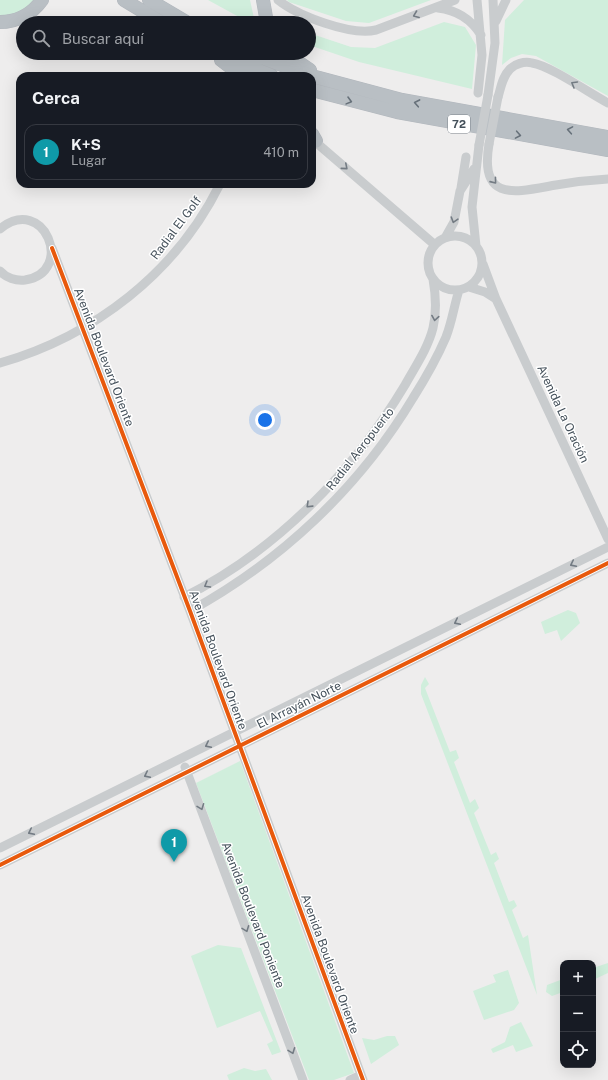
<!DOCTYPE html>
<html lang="es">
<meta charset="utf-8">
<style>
:root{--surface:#171b24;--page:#20242c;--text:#f1f3f6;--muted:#9ea1a6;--line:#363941;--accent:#0b8043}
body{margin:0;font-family:"Public Sans",sans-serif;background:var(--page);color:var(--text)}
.controls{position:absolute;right:12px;bottom:12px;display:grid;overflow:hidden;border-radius:8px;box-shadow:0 4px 16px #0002}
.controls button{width:36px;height:36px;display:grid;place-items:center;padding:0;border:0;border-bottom:1px solid var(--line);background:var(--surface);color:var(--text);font:20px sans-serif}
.you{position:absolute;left:265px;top:420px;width:14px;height:14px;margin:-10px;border:3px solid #fff;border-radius:50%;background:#1a73e8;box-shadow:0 0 0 6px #1a73e833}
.badge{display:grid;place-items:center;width:26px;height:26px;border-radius:50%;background:var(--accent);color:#fff;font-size:13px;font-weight:700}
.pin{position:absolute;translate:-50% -33px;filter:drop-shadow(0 1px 2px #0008)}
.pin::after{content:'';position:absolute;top:21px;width:14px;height:12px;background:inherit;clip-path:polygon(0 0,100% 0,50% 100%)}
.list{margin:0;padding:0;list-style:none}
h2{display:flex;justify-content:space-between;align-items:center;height:52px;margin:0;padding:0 16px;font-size:17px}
h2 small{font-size:13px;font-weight:400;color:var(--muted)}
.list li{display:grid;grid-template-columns:26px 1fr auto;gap:12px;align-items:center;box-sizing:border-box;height:56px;margin:0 8px 8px;padding:0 8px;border:1px solid var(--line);border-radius:12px}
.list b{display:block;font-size:15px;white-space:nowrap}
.list p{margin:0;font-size:13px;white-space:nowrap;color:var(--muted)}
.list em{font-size:13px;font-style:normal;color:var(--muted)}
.icon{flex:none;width:22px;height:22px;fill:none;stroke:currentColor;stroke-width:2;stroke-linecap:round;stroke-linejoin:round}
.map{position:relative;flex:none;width:608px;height:1080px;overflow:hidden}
.search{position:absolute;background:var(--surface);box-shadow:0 4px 16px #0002;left:16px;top:16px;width:300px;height:44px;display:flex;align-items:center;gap:10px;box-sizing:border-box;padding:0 14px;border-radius:22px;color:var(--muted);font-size:15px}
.panel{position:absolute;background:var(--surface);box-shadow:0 4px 16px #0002;left:16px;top:72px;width:300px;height:116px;border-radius:12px}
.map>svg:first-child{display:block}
</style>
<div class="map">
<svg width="608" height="1080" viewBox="0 0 608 1080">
<rect width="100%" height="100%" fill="#eeeded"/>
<path fill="#d0eedc" d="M0,0H39L33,7L0,19Z
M208,0H250L255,23H250Z
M287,0H431L369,23L346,21L289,2Z
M524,0H608V96L536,56L522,54L511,58L502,65L505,20Z
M444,22L465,27L476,45L472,89L359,62L309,45V33L351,47L375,48Z
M568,610L576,613L580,623L561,641L557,630L545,634L541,622Z
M425,677L429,684L425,688L450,752L456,750L459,758L454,762L470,803L475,799L479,808L474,813L491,855L496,852L499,859L494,863L509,902L514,900L517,906L512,910L523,938L528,935L537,995L421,694V685Z
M240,761L354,1073L334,1080H309L196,783Z
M218,945L241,948L281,1052L272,1055L267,1044L273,1041L260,1011L217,1028L191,956Z
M608,963V973L593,980V968Z
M508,970L519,1003L514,1010L484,1020L473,991L496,982L493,975Z
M563,979V992L552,996L546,992L547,985Z
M521,1022L533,1046L516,1052L513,1045L493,1053L491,1049L505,1042L510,1027Z
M387,1036H395L399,1045L371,1064L362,1038L374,1040Z
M244,1068L255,1071L266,1069L272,1080H229L227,1075Z"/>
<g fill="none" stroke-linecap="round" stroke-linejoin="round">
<defs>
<path id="highway" d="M124,0L162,23
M149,0L188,23
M263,0L267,23
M0,22C17,22 32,14 42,0
M218,53L272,76
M250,53L311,76
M285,53L310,70
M221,60L242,76
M312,76L402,100L608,137
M312,90L397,112L608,150
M312,134L316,141"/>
</defs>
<use href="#highway" stroke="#b2b7bd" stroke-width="14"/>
<path stroke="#c9ccce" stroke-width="9" d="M278,0C298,16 351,36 376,30L455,0
M477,0L482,55L478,93
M438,8C456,10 471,19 481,35
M496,21L506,0
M488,95L495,43L493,0
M498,97C501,88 502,77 510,69C515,64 524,61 532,63C551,66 589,93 608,103
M312,139L435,245
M489,144C479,203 516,192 556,185C573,182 590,180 608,179
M461,188L466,157
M0,229C44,193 76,272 25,280C16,281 6,278 0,271
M428 263a27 27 0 1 1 54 0a27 27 0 1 1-54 0Z
M445,238L454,222L460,191L474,169
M476,246L472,207L479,145
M52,248L190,611L363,1080
M483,264L496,299L608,539
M469,287L485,292L496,299
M0,363C94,336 176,273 220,184
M184,597C276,551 353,472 405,385C415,367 428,348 433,328C437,311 436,296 433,279
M190,611C281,561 359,488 413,398C425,379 437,358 446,337C452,322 454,306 459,290
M185,767L303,1080
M0,848L608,547
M0,865L608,563
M350,1080L361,1075"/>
<use href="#highway" stroke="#b9bfc4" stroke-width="13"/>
<path stroke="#c9ccce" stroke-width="9" d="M489,144L498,97
M479,145L488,95"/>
<defs>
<path id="cycleway" d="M52,248L190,611L363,1080
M0,865L608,563"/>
</defs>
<use href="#cycleway" stroke="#fff" stroke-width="6"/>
<use href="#cycleway" stroke="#e8590c" stroke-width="4"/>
</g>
<defs><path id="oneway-chevron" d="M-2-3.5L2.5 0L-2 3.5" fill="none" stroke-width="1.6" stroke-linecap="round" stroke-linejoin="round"/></defs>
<g stroke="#737b83">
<use href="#oneway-chevron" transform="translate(416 15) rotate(159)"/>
<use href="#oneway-chevron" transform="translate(574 84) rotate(-150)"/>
<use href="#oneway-chevron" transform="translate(345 167) rotate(41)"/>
<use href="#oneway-chevron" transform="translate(494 181) rotate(51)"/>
<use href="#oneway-chevron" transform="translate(454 220) rotate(107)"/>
<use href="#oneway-chevron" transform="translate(435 318) rotate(99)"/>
<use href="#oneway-chevron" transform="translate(309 505) rotate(136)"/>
<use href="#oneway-chevron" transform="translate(573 564) rotate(154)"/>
<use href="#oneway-chevron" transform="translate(207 585) rotate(150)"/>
<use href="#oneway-chevron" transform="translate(457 622) rotate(154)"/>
<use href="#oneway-chevron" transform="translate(208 745) rotate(154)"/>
<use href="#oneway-chevron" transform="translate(147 775) rotate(154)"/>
<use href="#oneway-chevron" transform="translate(201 807) rotate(69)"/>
<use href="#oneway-chevron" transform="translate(31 832) rotate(154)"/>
<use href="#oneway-chevron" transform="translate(246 929) rotate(69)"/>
<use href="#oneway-chevron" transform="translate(292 1051) rotate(69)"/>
</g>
<g stroke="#67717a">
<use href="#oneway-chevron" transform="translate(349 101) rotate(15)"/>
<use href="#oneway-chevron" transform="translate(417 103) rotate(-169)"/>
<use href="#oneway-chevron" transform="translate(570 130) rotate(-170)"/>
<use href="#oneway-chevron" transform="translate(518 135) rotate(10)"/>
</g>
<g text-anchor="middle" stroke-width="3" stroke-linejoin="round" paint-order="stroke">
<rect fill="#fff" stroke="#7c848c" stroke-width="1" x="448" y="115" width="22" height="18" rx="3"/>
<g font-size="11" font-weight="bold" fill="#44505a">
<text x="459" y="128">72</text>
</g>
<g font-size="12" fill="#44505a" stroke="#fff">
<text transform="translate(176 228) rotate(-53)" y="4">Radial El Golf</text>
<text transform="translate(104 357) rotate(69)" y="4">Avenida Boulevard Oriente</text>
<text transform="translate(563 414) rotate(65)" y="4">Avenida La Oración</text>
<text transform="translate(360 449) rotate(-52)" y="4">Radial Aeropuerto</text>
<text transform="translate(218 660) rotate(70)" y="4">Avenida Boulevard Oriente</text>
<text transform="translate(299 705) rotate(-26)" y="4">El Arrayán Norte</text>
<text transform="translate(253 915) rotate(69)" y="4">Avenida Boulevard Poniente</text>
<text transform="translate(330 964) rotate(70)" y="4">Avenida Boulevard Oriente</text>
</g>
</g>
</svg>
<div class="controls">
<button>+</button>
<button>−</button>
<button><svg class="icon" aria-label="locate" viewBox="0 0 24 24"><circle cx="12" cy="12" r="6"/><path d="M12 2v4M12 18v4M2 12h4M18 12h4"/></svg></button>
</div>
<div class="you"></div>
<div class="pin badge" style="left:174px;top:862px;background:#0f9aa8">1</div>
<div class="search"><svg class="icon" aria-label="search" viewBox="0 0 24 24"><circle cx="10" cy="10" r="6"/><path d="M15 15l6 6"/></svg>Buscar aquí</div>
<section class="panel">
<h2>Cerca<small></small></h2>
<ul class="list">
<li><span class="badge" style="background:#0f9aa8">1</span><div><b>K+S</b><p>Lugar</p></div><em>410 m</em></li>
</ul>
</section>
</div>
